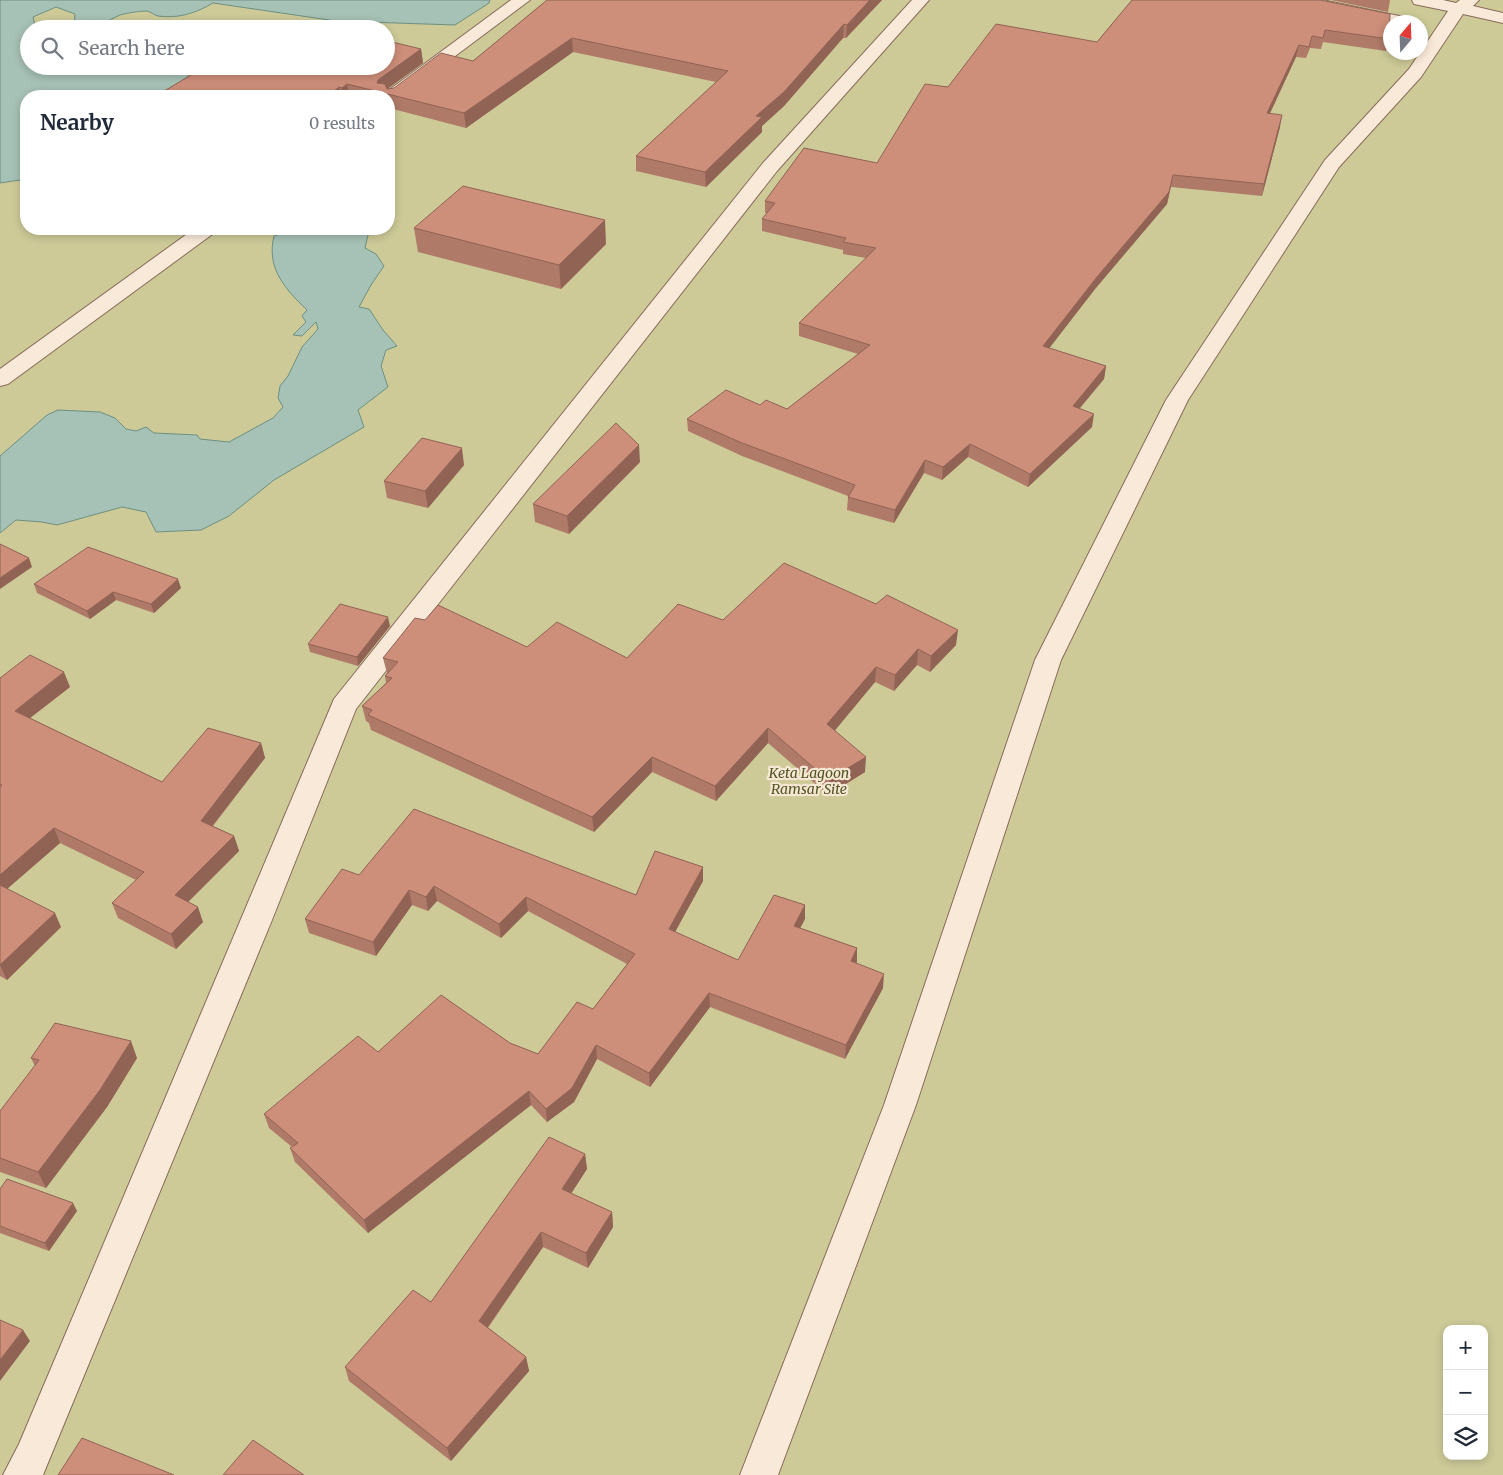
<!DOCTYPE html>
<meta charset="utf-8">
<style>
:root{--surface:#fff;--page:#f2f2f3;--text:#1f2937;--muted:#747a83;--line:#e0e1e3}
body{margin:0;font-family:Merriweather,serif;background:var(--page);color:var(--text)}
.controls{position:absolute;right:15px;bottom:15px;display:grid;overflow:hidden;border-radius:10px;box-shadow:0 2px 8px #0003}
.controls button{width:45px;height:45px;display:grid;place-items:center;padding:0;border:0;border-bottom:1px solid var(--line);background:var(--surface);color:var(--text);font:25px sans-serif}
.compass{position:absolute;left:1383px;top:15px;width:45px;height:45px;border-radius:50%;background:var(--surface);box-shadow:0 2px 8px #0003;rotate:19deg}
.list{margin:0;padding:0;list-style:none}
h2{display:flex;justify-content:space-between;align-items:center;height:65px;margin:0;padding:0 20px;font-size:21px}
h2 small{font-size:16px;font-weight:400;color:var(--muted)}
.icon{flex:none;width:28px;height:28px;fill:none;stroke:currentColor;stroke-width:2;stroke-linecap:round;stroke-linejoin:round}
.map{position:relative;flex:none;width:1503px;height:1475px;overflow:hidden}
.search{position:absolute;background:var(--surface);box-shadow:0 2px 8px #0003;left:20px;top:20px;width:375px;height:55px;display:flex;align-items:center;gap:12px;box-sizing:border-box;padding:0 18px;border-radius:28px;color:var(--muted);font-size:19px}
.panel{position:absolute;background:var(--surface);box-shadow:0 2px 8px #0003;left:20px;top:90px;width:375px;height:145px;border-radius:20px}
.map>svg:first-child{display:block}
</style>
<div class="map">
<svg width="1503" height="1475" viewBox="0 0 1503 1475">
<rect width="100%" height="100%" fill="#eedbc4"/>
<path fill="#cdca98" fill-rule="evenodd" d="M0,0H1503V1475H0ZM1390,22H1420V52H1390ZM29,29H386V66H29ZM26,96H389V229H26ZM1447,1329H1484V1456H1447Z"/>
<path fill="#a6c1b5" stroke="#6d9081" d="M0,0H490L489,3L455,25L336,21L213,3C196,13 178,19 158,16C154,15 151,12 147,11C140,11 127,13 120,15C104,22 92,34 74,26L75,14L56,7L33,17L36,29H29V66H174L188,75L189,90L165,96H26V179L0,183Z
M286,229H381L368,235L365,248L376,254L384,266L371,285L359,307L369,309L383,330L397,346L386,350L381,366L388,387L358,410L364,427L274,480L229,516L201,530L156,532L146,512L122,507L57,525L42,522L16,520L0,533V456L47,415L58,410L100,412L115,418L126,429L136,431L146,427L154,433L197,435L200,439L229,442L273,418L283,407L278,398L280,386L288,376L302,347L318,329L316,322L302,336L293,335L306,322L302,316L307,310C285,289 266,268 274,236L283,233Z"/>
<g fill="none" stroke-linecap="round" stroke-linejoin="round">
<defs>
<path id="street" d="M511,0H530L395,101L389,102V96H381Z
M912,0H929L777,171L356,709L272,920L45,1470L43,1475H3L19,1444L334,699L763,163Z
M1290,0H1322L1404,17L1410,18L1412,22H1390V24L1298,5L1292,4Z
M1412,0H1443L1456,3L1460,0H1479L1473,6L1503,13V23L1463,14L1421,77L1339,167L1188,400L1061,660L916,1105L778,1475H740L884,1105L1035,660L1166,400L1325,160L1409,69L1448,11L1414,4Z
M194,229H217L214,233L8,384L0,386V369Z"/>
</defs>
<use href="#street" stroke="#896b5a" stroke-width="2"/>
<path stroke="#896b5a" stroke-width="2" stroke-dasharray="2.5 2" stroke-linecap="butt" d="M66,28L69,29
M198,66L206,68"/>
<use href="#street" fill="#f9e9d8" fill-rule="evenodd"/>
</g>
<path fill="#b07a69" d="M547,0H882L846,38H843L784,106L762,126V132L706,187L636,171V156L716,82L573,52L466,128L389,108V96H156L421,49L423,63L387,89L394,88L473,61Z
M1132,0L1389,39L1386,51L1323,42L1321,49L1310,48L1306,58L1296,57L1270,113L1280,127L1262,196L1171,187L1167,204L1095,289L1049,348L1106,366L1104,379L1079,408L1092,427L1028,487L968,457L942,480L924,473L894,523L847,510L848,497V496L742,456L688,431L687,419L760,405L787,409L858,354L799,336V323L866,258L843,254V250L762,231V219L767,213H765V201L877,163L948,87L1097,42Z
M1331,0H1390L1388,12Z
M414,228L606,244L561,289L418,252Z
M118,229H148L139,235Z
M640,462L569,534L535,522L533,504Z
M464,465L428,508L387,498L384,481Z
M34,584L181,588L154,613L116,600L90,619L37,593Z
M723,620L956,645L930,672L917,665L894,691L875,682L835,730L865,772L828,795L768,743L716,801L652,772L594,832L371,730L369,723L366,721L362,706L386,683L385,676L387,673L383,658L527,647L627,658Z
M390,626L358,666L310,652L308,644Z
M0,678L70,687L30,718L162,782L261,743L265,758L213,826L234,836L239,851L188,902L203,922L176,949L118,918L112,903L136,880L60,843L7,889L61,927L7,980L0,976Z
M703,867V881L675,932L738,960L805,905V919L800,928L857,948L856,963L883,988L845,1059L710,1007L650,1087L597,1059L574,1102L547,1122L531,1105L368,1233L295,1162L290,1148L292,1147L269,1128L264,1114L378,1052L510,1043L538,1054L593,1009L627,964L528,911L501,938L437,901L428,911L412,905L376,956L309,933L305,919L359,875L636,895Z
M31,1058H137L107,1107L46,1188L0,1172V1111L35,1066Z
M585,1154L587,1169L571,1194L612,1212L613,1227L588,1268L543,1247L488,1328L526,1357L529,1371L451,1461L349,1381L345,1367L431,1302Z
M0,1189L77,1211L49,1251L0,1233Z"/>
<path fill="#906355" d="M870,0H882L846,38L847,25Z
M844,24L843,38L784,106L762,126V132L706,187L705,172L756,116Z
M572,38L573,52L466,128L464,113Z
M1299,45L1296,57L1265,124L1267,113Z
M421,49L423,63L382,93L377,83L378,80Z
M347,84L349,96H343L342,88Z
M339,87L341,96H328Z
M1282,115L1280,127L1262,196L1264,184Z
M1173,175L1167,204L1095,289L1041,359L1043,346L1097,277Z
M605,220L606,244L561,289L559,265Z
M138,229H148L139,235Z
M1106,366L1104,379L1071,419L1073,406Z
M1094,414L1092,427L1028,487L1030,474Z
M970,444L968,457L942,480L943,467Z
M639,445L640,462L569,534L567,516Z
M462,448L464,465L428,508L425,491Z
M925,460L924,473L894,523L895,510Z
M29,558L32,567L0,589V578Z
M178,579L181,588L154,613L151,604Z
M113,592L116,600L90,619L87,611Z
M388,617L390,626L358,666L357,657Z
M958,630L956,645L930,672L931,656Z
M918,649L917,665L894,691L895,675Z
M876,667L875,682L827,740V724Z
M64,672L70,687L21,725L15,711Z
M768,728V743L716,801L715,786Z
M261,743L265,758L205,835L201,821Z
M652,757V772L594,832L592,817Z
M866,757L865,772L828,795V780Z
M54,828L60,843L0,895V875Z
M234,836L239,851L180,910L175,895Z
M703,867V881L669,943V929Z
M434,886L437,901L428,911L426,897Z
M409,890L412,905L376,956L373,942Z
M526,897L528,911L501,938L499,924Z
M805,905V919L794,940V926Z
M198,907L203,922L176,949L171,934Z
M55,913L61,927L7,980L0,965Z
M857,948V962L850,975L851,961Z
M884,974L883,988L845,1059L846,1045Z
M709,993L710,1007L650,1087L649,1073Z
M131,1041L137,1058L107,1107L46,1188L38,1172Z
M596,1045L597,1059L574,1102L547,1122L546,1109Z
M529,1091L531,1105L368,1233L364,1220Z
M585,1154L587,1169L564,1204L562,1189Z
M73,1203L77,1211L49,1251L45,1243Z
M612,1212L613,1227L588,1268L586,1253Z
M541,1232L543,1247L482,1335L479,1321Z
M23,1330L30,1341L0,1381V1360Z
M526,1357L529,1371L451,1461L447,1448Z"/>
<path fill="#cd8e7a" stroke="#906355" d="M547,0H870L847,25L844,24L784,92L756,116L762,117L705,172L636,156L728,71L572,38L464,113L347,84L342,88L339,87L328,96H156L206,66H386V42L388,41L421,49L378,80L377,83L385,84L387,89L394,88L441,53L473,61Z
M1132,0H1320L1390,14L1389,39L1325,30L1323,38L1312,36L1309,47L1299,45L1267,113L1282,115L1264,184L1173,175L1169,192L1097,277L1043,346L1106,366L1073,406L1094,414L1030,474L970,444L943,467L925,460L895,510L848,497L855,485L742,443L687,419L726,390L760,405L766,400L787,409L870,345L799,323L876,248L843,242L846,238L762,219L775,203L765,201L804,148L877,163L925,84L948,87L996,24L1097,42Z
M463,186L605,220L559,265L414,228Z
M616,423L639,445L567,516L533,504Z
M422,438L462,448L425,491L384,481Z
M0,544L29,558L0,578Z
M88,547L178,579L151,604L113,592L87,611L34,584Z
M784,563L876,604L887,595L958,630L931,656L918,649L895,675L876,667L827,724L866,757L828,780L768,728L715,786L652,757L592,817L368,715L372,710L362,706L392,678L385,676L398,662L383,658L415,618L425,620L438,605L527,647L557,622L627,658L678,604L723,620Z
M340,604L388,617L357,657L308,644Z
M30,655L64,672L15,711L162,782L208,728L261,743L201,821L234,836L175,895L198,907L171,934L112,903L144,872L54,828L0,875V787L2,785L0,784V678Z
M414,809L636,895L655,851L703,867L669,929L738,960L774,895L805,905L794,926L857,948L851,961L884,974L846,1045L709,993L649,1073L596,1045L572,1088L546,1109L529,1091L364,1220L290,1148L298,1143L264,1114L358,1036L378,1052L441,995L510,1043L538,1054L577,1002L593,1009L635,954L526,897L499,924L434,886L426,897L409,890L373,942L305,919L342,869L359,875Z
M0,885L55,913L0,965Z
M55,1023L131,1041L100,1090L38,1172L0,1158V1111L39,1060L31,1058Z
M549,1137L585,1154L562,1189L612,1212L586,1253L541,1232L479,1321L526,1357L447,1448L345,1367L413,1290L431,1302Z
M7,1179L73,1203L45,1243L0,1226V1189Z
M0,1320L23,1330L0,1360Z
M82,1438L174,1475H58Z
M253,1440L304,1475H223Z"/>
<g text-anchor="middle" stroke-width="4.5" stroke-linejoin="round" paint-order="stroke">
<g font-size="14" font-style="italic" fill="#525625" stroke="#f6e6d4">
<text x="809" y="778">Keta Lagoon<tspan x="809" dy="16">Ramsar Site</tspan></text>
</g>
</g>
</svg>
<div class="controls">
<button>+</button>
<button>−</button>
<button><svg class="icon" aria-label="layers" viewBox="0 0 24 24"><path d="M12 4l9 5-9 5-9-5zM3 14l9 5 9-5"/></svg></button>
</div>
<svg class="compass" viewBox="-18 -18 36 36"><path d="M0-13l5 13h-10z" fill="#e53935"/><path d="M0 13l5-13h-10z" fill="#747a83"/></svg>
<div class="search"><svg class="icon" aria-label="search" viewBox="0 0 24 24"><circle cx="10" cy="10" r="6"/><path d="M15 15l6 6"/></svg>Search here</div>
<section class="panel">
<h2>Nearby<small>0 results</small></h2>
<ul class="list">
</ul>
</section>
</div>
